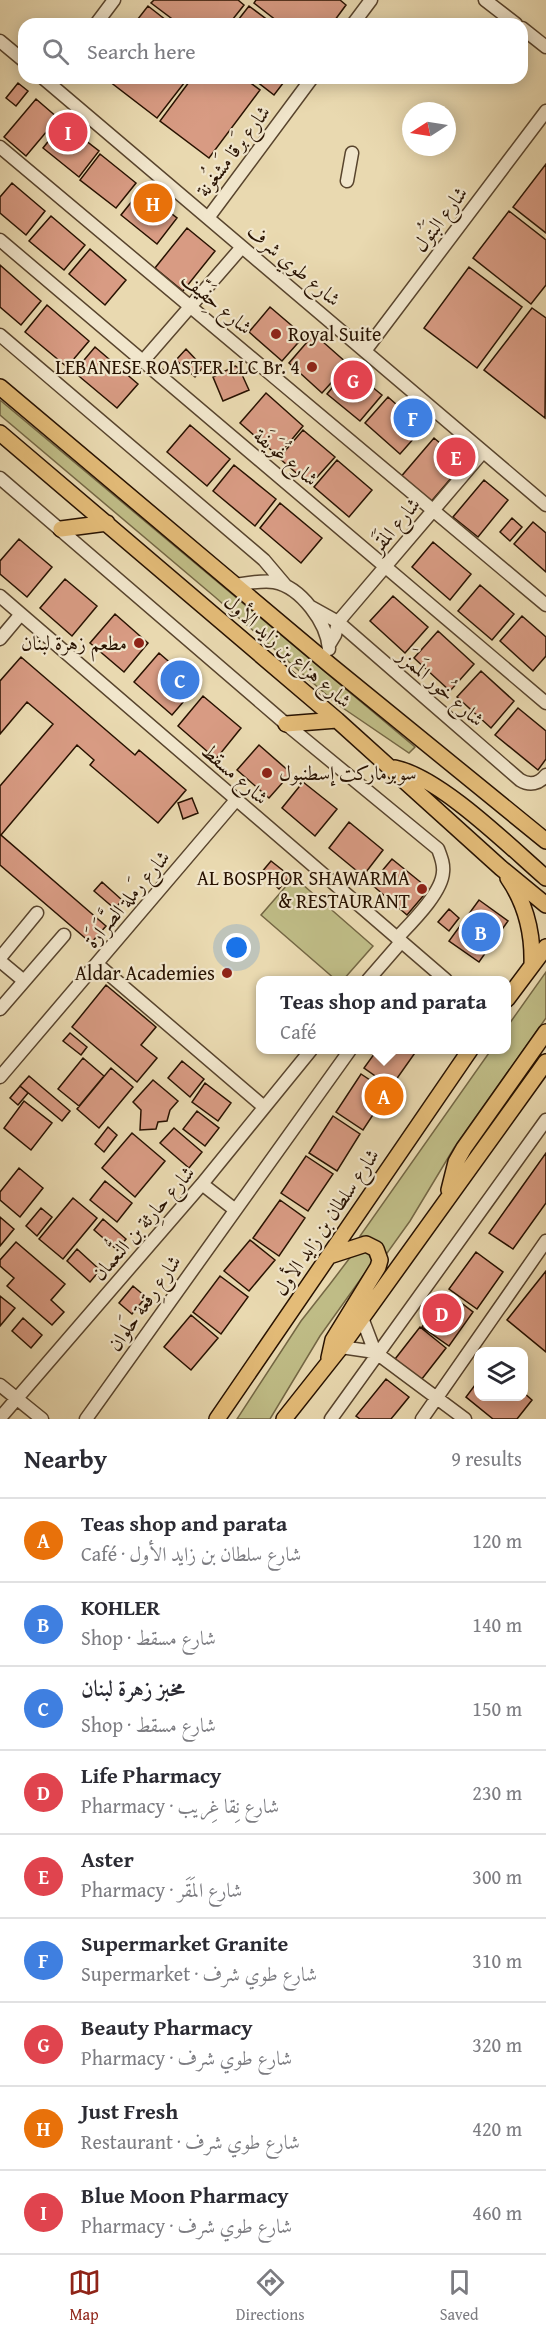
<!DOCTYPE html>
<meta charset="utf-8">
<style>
:root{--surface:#fff;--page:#f2f2f3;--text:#2b2b33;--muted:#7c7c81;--line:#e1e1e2;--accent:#8f2418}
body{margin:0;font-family:"Gentium Book Plus",Amiri,serif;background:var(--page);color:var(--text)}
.controls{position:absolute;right:18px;bottom:18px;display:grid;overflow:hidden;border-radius:12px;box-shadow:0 3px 15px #0003}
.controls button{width:54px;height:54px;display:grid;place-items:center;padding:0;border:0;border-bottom:2px solid var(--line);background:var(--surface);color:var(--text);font:30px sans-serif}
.compass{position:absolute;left:402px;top:102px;width:54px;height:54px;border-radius:50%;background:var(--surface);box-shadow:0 3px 15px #0003;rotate:258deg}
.you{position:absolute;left:237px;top:948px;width:21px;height:21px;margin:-15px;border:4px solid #fff;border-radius:50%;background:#1a73e8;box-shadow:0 0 0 9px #1a73e833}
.badge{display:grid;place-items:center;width:39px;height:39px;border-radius:50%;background:var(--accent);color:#fff;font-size:20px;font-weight:700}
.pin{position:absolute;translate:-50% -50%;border:3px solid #fff;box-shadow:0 2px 6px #0006}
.popup{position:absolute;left:256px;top:976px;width:255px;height:78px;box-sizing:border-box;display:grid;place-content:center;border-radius:12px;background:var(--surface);filter:drop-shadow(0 2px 4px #0005);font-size:20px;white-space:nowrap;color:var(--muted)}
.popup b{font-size:22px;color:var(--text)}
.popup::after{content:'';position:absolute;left:50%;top:100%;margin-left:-12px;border:12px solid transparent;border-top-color:var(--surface)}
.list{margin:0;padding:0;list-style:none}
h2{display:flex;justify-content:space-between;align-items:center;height:78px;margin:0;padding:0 24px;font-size:26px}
h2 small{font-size:20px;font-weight:400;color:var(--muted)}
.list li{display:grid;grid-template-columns:39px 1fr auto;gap:18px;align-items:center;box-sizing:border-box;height:84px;padding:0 24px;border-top:2px solid var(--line)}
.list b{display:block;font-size:22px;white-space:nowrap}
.list p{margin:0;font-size:20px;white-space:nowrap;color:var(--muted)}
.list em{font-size:20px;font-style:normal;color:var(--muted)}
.icon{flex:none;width:33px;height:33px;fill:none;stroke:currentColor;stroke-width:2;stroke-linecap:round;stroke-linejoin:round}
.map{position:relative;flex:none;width:546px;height:1419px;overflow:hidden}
.search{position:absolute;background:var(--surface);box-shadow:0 3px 15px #0003;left:18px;right:18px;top:18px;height:66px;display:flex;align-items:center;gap:15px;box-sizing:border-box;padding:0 21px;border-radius:18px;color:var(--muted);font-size:22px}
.sheet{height:834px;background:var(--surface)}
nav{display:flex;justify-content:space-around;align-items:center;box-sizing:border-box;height:84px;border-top:2px solid var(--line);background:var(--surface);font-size:16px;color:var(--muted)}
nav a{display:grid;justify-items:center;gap:3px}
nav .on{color:var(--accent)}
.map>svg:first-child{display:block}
</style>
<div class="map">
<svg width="546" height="1419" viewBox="0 0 546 1419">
<rect width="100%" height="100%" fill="#e9d9b0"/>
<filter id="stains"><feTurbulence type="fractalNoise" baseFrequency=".00333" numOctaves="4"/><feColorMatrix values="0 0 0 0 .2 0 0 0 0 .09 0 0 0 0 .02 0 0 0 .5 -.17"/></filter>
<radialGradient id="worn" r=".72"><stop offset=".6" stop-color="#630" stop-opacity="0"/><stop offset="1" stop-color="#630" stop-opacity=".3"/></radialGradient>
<path fill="#bfbc86" stroke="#746744" stroke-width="1.5" d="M0,400L415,747L409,753L337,704L215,597L0,415Z
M294,877L373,946L343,980H336L261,915Z
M546,972V1018L454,1148L410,1221L385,1256C378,1245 374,1237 360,1236L491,1050H507V1027Z
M367,1251L372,1261L370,1266L320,1336L270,1419H237L301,1321L330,1284L352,1255Z"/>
<path fill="#d89b83" stroke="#281201" stroke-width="1.5" d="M154,0H238L244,5L229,24H179L151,3Z
M256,0H340L346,5L332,24H281L254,3Z
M148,6L171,24H134Z
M249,6L273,24H235Z
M105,78H188L157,118Z
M192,78H244L260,90L209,158L160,121Z
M252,78H287L274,95Z
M18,83L28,91L16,106L6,98Z
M36,99L58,118L26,156L4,137Z
M63,123L99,151L79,177L43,148Z
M100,154L136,183L116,208L80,180Z
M546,164V233L513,207Z
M12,183L45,211L26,235L0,213V197Z
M141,190L177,218L157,244L121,215Z
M509,211L546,240V285L531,304L473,258Z
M51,216L85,245L64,270L29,241Z
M187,228L215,251L183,291L155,268Z
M90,249L126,280L105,305L69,274Z
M0,265L41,301L21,325L0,307Z
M469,267L522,307L477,368L424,328Z
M47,305L89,341L67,367L25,332Z
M270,307L304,336L282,361L249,332Z
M532,308L546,318L545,418L484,370Z
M314,334L348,364L322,393L289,363Z
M95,347L138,384L117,408L74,372Z
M186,349L203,367L195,377L176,360Z
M235,366L239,368L249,390L223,401L213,377Z
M349,368L382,395L360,421L327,394Z
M266,393L303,426L278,456L240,423Z
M388,397L423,428L400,454L365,423Z
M190,425L230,459L207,486L167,452Z
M303,430L335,457L310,485L279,458Z
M434,438L464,463L429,504L399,479Z
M337,460L372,490L349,517L314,487Z
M234,465L276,499L255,526L213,491Z
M484,480L508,500L478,537L453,517Z
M280,503L322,538L301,563L260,528Z
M512,518L522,527L510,541L500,532Z
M533,522L546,533V572L514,544Z
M19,539L52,567L27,597L0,574V561Z
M433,542L471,574L450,600L412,567Z
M65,579L97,606L72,636L40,608Z
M480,585L514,614L492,640L458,611Z
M393,596L428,627L405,653L370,621Z
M115,614L148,643L124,672L90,643Z
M522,616L546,637V656L533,671L500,641Z
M438,631L474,664L450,691L414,658Z
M159,653L197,686L172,715L134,682Z
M21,657L135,755L139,750L186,790L158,823L90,765L94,760L77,745L1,835L106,926L91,943L0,865V786L53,724L27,702L0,734V681Z
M481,671L514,701L491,728L457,697Z
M203,696L241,728L216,759L178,726Z
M518,708L546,731V759L538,770L495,735Z
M259,745L291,773L269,798L237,770Z
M303,782L337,809L315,836L282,808Z
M192,798L198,813L183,819L178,803Z
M349,822L383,850L363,876L329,848Z
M392,859L429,889L407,915L371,884Z
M271,861L290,876L279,889L261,873Z
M102,882L122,900L115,909L94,891Z
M479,900L508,921L479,962L449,941Z
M449,909L459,918L449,931L438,922Z
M106,985L156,1027L141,1045L157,1058L137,1082L72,1027Z
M70,1033L87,1047L81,1055L63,1041Z
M377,1050H417L391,1087L364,1068Z
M83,1058L104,1076L79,1106L58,1089Z
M182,1061L204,1079L190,1097L168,1078Z
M111,1068L133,1087L99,1128L77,1109Z
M361,1074L388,1092L363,1130L336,1112Z
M29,1076L70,1111L62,1121L20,1086Z
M153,1080L178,1101L170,1110L167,1121L158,1122L156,1129L140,1130L141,1110L133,1102Z
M205,1083L231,1103L218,1121L192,1102Z
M20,1086L28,1093L18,1105L10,1098Z
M24,1101L52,1123L31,1150L4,1128Z
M197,1111L219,1128L205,1146L183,1129Z
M333,1116L360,1134L337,1171L309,1153Z
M108,1127L117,1135L104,1152L95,1144Z
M174,1128L202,1152L189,1168L160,1143Z
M132,1133L165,1161L135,1197L102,1168Z
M546,1153V1203L513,1249L489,1233Z
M306,1156L333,1174L308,1211L281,1193Z
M19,1168L43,1188L20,1217L0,1200V1192Z
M105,1181L132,1203L117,1222L90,1200Z
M73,1198L97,1218L63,1259L39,1239Z
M280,1200L305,1218L279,1256L253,1238Z
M41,1208L52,1217L37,1236L26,1226Z
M0,1217L14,1229L0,1246Z
M103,1219L126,1239L117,1250L94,1230Z
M250,1240L275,1260L249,1291L224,1271Z
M16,1242L65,1284L51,1300L64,1312L52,1325L7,1286L14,1278L0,1266V1260Z
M77,1249L100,1270L90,1282L67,1261Z
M476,1252L503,1272L477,1309L449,1289Z
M546,1271V1352L507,1320Z
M220,1276L248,1297L221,1334L193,1312Z
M133,1286L146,1297L132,1314L119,1303Z
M447,1292L473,1312L449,1346L422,1327Z
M0,1296L15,1308L0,1326Z
M191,1315L218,1338L191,1370L164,1347Z
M23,1318L42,1335L31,1348L12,1331Z
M420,1327L446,1348L418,1384L392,1363Z
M386,1379L409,1397L391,1419H360L356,1416Z
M478,1381V1396H524V1393L532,1400L517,1419H493L466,1397Z"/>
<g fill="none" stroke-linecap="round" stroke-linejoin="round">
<defs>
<path id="minor" d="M485,0L516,24
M96,24L114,0
M353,24L371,0
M522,28L546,47
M0,41L24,61
M43,78L546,505
M0,147L546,605
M347,181L352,153
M208,218L312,78
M0,240L546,703
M0,335L264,560L286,586
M365,351L546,111
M143,361L242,247
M0,478L286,724L438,849C441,857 444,864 443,872C442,893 411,923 397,938
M236,585C248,583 262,580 274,582C301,587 327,623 329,649
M0,596L446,980
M311,607L338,622L520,780C530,786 539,784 546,775
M0,639L21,614
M329,645L335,635L338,622L482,453
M0,958L37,913
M0,961L24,981
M97,964L264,1107
M368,980L401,942
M0,1009L64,935
M0,1077L236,800
M202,1184L234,1209
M362,1318L375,1352
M341,1347L375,1352L465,1419
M0,1385L42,1419
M0,1418L202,1184L311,1050
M86,1419L350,1050
M331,1419L546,1120
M422,1419L546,1241"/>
<path id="major" d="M0,387L330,665L546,841
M0,433L337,720L501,868L546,905
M61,529L107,523
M286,724L337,720
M395,768C441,778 509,846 546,878
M508,878C526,904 533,934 532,965
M507,999L546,947
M449,1190L456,1162L464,1148L546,1032
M329,1358L333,1340L378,1267L380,1260L376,1249L366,1244L329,1256
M217,1419L470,1050
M284,1419L341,1347L546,1062"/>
</defs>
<use href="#minor" stroke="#58442d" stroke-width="15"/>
<use href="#major" stroke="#281201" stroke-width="18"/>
<use href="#minor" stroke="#f1e6cc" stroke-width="12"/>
<use href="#major" stroke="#e4bc78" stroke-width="15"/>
</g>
<g fill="#8f2418" stroke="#f1e6cc" stroke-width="2">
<circle cx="276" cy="334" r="6"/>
<circle cx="312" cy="367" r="6"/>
<circle cx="139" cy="643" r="6"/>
<circle cx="267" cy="773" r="6"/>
<circle cx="422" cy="889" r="6"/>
<circle cx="227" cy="973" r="6"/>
</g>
<g text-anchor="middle" stroke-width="4.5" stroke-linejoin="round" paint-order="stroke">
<g font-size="20" fill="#281201" stroke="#f1e6cc">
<text transform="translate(233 151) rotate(-53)" y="7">شارع بَرقا مَشغُونة</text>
<text transform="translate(440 219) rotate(-53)" y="7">شارع البَتُول</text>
<text transform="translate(294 265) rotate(40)" y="7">شارع طوي شرف</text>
<text transform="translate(217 303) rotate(40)" y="7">شارع حِفَيّف</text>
<text transform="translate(286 457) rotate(40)" y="7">شارع غُوَيفَة</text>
<text transform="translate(395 525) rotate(-50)" y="7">شارع المَقَر</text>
<text transform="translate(288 651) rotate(41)" y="7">شارع هزاع بن زايد الأول</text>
<text transform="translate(441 687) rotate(41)" y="7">شارع خُور المَمزَر</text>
<text transform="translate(235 774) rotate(41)" y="7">شارع مسقط</text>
<text transform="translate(127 899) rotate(-50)" y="7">شارع رَملة الصَّرَارَة</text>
<text transform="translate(326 1222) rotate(-56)" y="7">شارع سلطان بن زايد الأول</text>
<text transform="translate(143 1223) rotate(-49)" y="7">شارع حارِثة بن النُّعمان</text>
<text transform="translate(144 1303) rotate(-55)" y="7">شارع رِقعة حَلوان</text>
</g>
<g font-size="20" fill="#281201" stroke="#f1e6cc" text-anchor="end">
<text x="288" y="341" text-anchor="start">Royal Suite</text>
<text x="300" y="374">LEBANESE ROASTER LLC Br. 4</text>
<text x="127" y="650">مطعم زهرة لبنان</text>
<text x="279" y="780" text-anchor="start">سوبرماركت إسطنبول</text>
<text x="410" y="885">AL BOSPHOR SHAWARMA<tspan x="410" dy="23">&amp; RESTAURANT</tspan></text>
<text x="215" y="980">Aldar Academies</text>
</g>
</g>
<rect width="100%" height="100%" filter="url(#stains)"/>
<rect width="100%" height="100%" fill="url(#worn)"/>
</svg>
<div class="controls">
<button><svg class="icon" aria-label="layers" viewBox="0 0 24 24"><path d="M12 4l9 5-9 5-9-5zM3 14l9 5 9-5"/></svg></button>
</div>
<svg class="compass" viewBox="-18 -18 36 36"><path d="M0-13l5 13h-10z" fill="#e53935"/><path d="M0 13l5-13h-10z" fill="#7c7c81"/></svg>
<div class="you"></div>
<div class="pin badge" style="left:384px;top:1096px;background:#e8710a">A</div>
<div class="popup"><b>Teas shop and parata</b>Café</div>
<div class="pin badge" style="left:481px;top:932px;background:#3f7fe0">B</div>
<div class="pin badge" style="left:180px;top:680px;background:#3f7fe0">C</div>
<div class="pin badge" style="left:442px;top:1313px;background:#e0444e">D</div>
<div class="pin badge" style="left:456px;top:457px;background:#e0444e">E</div>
<div class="pin badge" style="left:413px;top:418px;background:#3f7fe0">F</div>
<div class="pin badge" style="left:353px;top:380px;background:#e0444e">G</div>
<div class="pin badge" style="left:153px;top:203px;background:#e8710a">H</div>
<div class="pin badge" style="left:68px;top:132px;background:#e0444e">I</div>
<div class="search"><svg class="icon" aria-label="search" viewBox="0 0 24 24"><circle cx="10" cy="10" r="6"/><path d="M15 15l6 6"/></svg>Search here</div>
</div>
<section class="sheet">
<h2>Nearby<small>9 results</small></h2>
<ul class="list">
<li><span class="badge" style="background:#e8710a">A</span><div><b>Teas shop and parata</b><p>Café · شارع سلطان بن زايد الأول</p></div><em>120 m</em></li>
<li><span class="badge" style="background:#3f7fe0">B</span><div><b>KOHLER</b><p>Shop · شارع مسقط</p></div><em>140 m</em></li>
<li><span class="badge" style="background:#3f7fe0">C</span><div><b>مخبز زهرة لبنان</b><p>Shop · شارع مسقط</p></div><em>150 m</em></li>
<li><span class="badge" style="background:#e0444e">D</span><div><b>Life Pharmacy</b><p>Pharmacy · شارع نِقا غِريب</p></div><em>230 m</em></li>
<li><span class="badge" style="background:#e0444e">E</span><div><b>Aster</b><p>Pharmacy · شارع المَقَر</p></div><em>300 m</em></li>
<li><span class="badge" style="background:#3f7fe0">F</span><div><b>Supermarket Granite</b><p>Supermarket · شارع طوي شرف</p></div><em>310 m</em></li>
<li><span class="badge" style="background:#e0444e">G</span><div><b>Beauty Pharmacy</b><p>Pharmacy · شارع طوي شرف</p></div><em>320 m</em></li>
<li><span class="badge" style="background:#e8710a">H</span><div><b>Just Fresh</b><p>Restaurant · شارع طوي شرف</p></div><em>420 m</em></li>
<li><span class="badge" style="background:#e0444e">I</span><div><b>Blue Moon Pharmacy</b><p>Pharmacy · شارع طوي شرف</p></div><em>460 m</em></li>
</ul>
</section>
<nav>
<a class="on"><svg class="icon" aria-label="map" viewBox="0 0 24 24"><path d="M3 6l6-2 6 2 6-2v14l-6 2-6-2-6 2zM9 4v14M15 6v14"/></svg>Map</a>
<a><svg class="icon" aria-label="directions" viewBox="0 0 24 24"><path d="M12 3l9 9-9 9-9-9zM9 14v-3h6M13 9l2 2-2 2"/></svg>Directions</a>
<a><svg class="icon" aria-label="saved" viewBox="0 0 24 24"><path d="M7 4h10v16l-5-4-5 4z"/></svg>Saved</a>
</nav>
